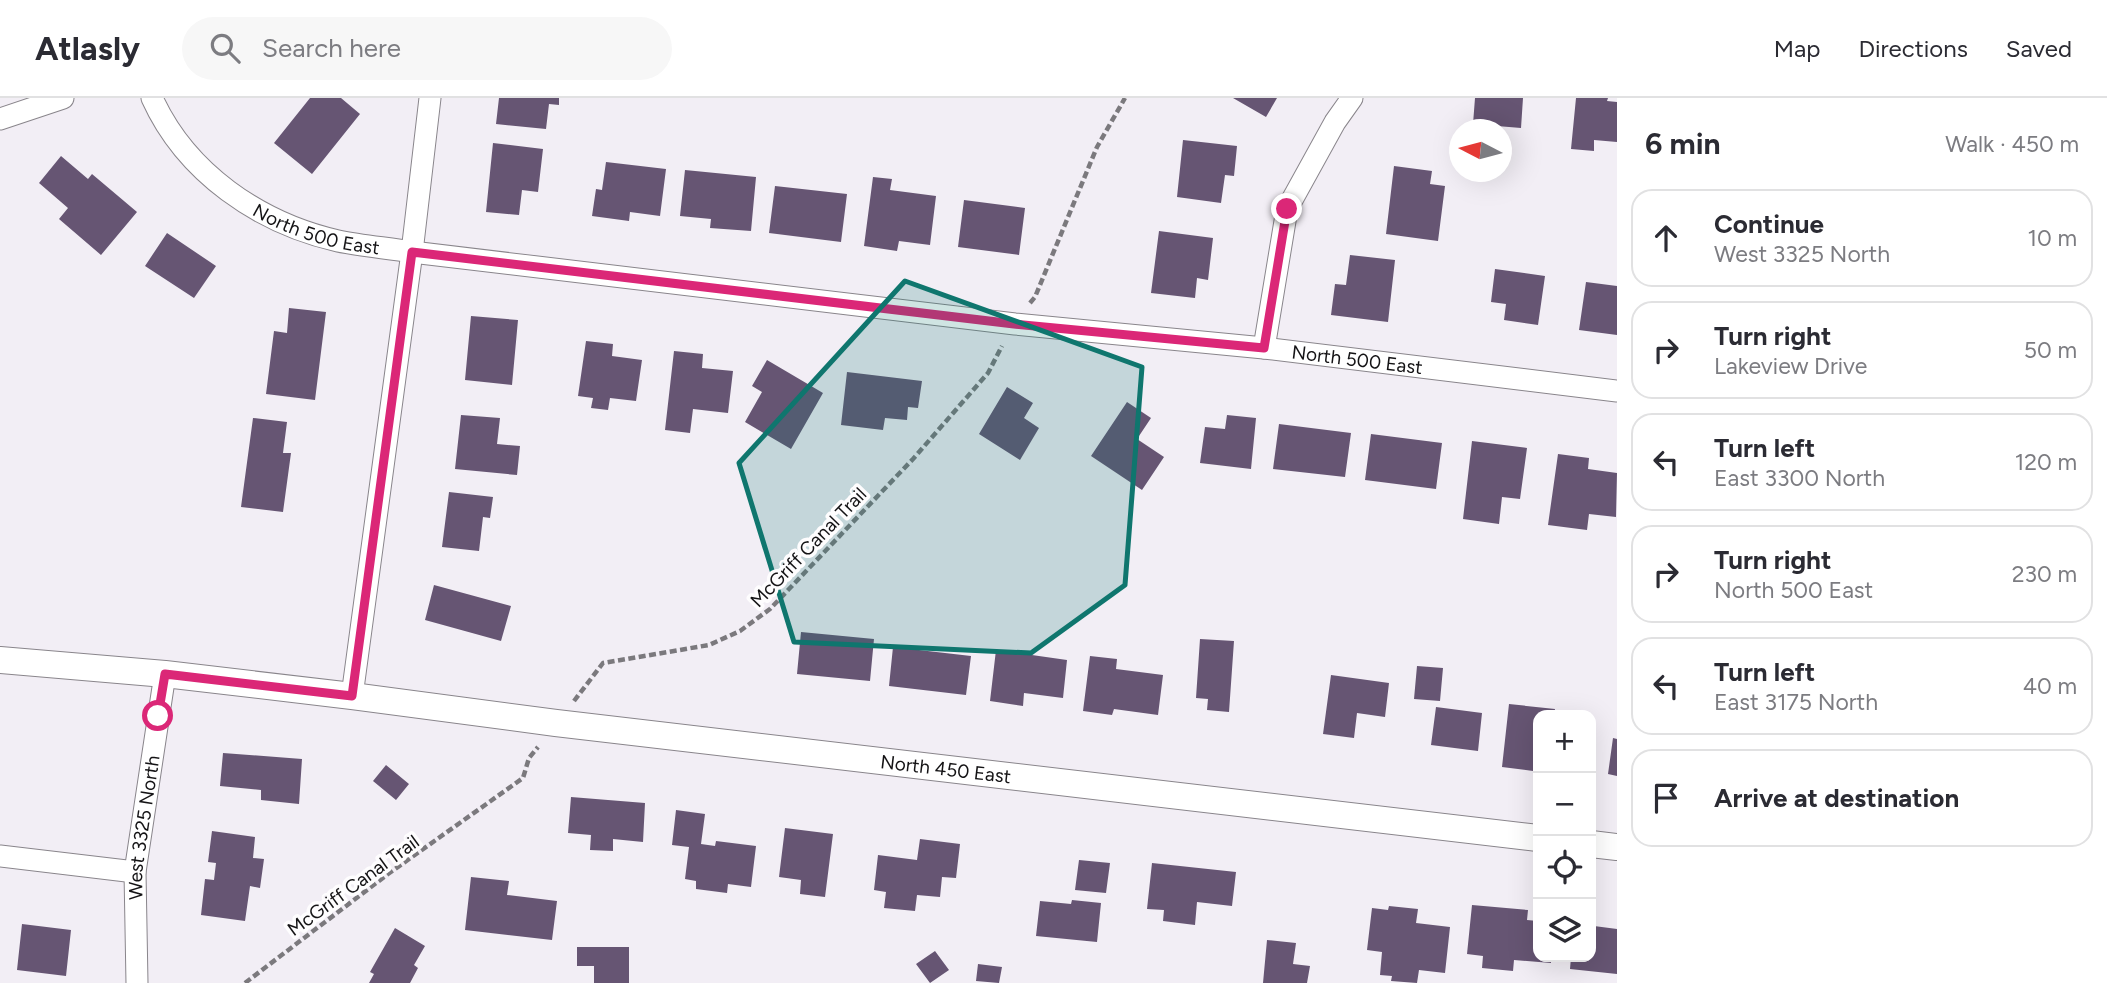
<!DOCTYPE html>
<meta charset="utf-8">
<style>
:root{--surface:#fff;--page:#f7f7f7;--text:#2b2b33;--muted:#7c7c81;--line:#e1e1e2}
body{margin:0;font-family:Figtree,sans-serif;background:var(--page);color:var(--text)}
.controls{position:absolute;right:21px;bottom:21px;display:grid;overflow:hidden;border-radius:14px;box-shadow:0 7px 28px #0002}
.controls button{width:63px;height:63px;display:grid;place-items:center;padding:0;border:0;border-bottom:2px solid var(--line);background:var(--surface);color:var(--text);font:35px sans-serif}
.compass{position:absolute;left:1449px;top:21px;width:63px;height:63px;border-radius:50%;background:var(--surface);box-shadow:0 7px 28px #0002;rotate:276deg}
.stop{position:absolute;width:21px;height:21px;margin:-16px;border:5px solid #db2777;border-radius:50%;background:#fff}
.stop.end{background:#db2777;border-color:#fff;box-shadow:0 2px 7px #0008}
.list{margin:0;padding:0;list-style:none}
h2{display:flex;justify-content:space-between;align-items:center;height:91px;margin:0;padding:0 28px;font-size:30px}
h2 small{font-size:23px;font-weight:400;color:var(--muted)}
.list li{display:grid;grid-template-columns:46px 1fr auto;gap:21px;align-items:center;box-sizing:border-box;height:98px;margin:0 14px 14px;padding:0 14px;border:2px solid var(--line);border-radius:21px}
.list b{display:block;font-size:26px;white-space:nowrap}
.list p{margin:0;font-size:23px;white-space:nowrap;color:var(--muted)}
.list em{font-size:23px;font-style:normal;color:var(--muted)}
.icon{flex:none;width:38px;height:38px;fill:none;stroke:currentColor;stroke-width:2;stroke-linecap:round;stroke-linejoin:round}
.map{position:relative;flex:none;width:1617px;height:885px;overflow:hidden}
header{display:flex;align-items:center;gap:42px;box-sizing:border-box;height:98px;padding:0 35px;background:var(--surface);border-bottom:2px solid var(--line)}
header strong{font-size:33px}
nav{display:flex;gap:38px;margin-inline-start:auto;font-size:24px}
.search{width:490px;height:63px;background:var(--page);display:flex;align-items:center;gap:18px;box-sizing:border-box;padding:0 24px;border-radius:38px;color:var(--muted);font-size:26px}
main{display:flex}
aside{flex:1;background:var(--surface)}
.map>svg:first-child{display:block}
</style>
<header>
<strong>Atlasly</strong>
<div class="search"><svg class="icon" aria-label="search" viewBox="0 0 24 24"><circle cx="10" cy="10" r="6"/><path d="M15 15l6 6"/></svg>Search here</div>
<nav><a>Map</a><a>Directions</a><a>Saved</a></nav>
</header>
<main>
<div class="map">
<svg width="1617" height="885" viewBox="0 0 1617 885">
<rect width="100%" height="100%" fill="#f2eef5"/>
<path fill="#665573" d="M310,0H341L360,16L312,76L274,45Z
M499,0H559V7L549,6L546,31L496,26Z
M1233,0H1277L1266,19Z
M1475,0H1523L1521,30L1473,26Z
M1576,0H1608L1607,3L1617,4V44L1594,42V53L1571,51Z
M1183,42L1237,48L1234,78L1225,77L1221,105L1177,99Z
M493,45L543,51L538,94L522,92L519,117L486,114Z
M61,58L88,81L92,76L137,114L101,157L59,121L68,110L39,85Z
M606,64L666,71L660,118L630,114L629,123L592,118L596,91L602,92Z
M1394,68L1432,73L1430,86L1445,88L1438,143L1386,136Z
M685,72L756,79L751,133L710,130L711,121L680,118Z
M873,79L892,81L890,92L936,98L930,147L899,143L897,153L864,148Z
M775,88L847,96L841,144L769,135Z
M964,102L1025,110L1019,157L958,149Z
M1159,133L1213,140L1208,182L1197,180L1195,200L1151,195Z
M167,135L216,168L194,200L145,168Z
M1350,157L1395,162L1388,224L1331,217L1335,186L1346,187Z
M1495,171L1545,178L1538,227L1504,222L1506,206L1491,204Z
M1586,184L1617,188V237L1579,232Z
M289,210L326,214L315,302L266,296L274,233L287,235Z
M471,218L518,222L512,287L465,282Z
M586,243L613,246L612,258L642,262L636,303L610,300L608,312L591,310L593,300L578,298Z
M674,253L703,256L702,270L733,273L728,315L693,311L690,335L665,332Z
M767,262L823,295L791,351L745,324L762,294L752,288Z
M847,274L922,283L918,310L908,309L907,322L885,320L883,332L841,327Z
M1007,289L1033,305L1024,320L1039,330L1020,362L979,336Z
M1127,304L1151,320L1137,341L1164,359L1142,392L1091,358Z
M461,317L500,320L497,346L520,348L517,377L455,371Z
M1227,317L1256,320L1251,371L1200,365L1205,329L1225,331Z
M253,320L287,324L283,355H291L283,414L241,409Z
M1279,326L1351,335L1345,379L1273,371Z
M1371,336L1442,345L1436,391L1365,382Z
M1472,343L1527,350L1520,401L1502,399L1499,426L1463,421Z
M1558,356L1589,360L1588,371L1617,375L1616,419L1589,416L1587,432L1548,427Z
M449,394L493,399L490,420L483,419L479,453L442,449Z
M434,487L511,508L501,543L425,522Z
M801,534L874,541L870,583L797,576Z
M1200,541L1234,543L1229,614L1207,612L1208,601L1196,600Z
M893,549L971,558L966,597L889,588Z
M996,552L1067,562L1063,600L1024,595L1023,608L990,603Z
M1090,558L1117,561L1116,571L1163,577L1158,617L1114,611L1112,617L1083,613Z
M1417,568L1443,570L1440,603L1414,601Z
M1331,577L1389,585L1385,619L1357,615L1354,640L1323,636Z
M1509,606L1555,611L1554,617H1538V658H1535L1533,673L1502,669Z
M1436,609L1482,615L1478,653L1431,647Z
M1613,640L1617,641V678L1608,676Z
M223,655L302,661L299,706L261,702V692L220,688Z
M386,667L409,686L396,702L373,683Z
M571,699L645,705L643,744L613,741V753L590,752L591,737L568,735Z
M676,712L705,716L701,746L715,748L716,743L756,748L751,789L728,786L727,795L696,791V783L685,781L689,749L672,747Z
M785,730L833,736L825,799L800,796L801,782L779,779Z
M212,733L255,739L253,760L264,761L260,790L250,788L245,823L201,817L205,781L214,782L216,765L208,764Z
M920,741L960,746L956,780L942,779L940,799L917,797L915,813L884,810L886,794L874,792L878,757L917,762Z
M1079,762L1110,765L1106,795L1075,792Z
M1152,765L1236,774L1232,808L1197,804L1195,827L1163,823L1164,812L1147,811Z
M471,779L509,783L507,797L557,803L552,842L465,832Z
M1072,802L1101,805L1097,844L1036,838L1040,803L1071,806Z
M1472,807L1528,812L1527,822L1538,823V859H1551V865L1514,862L1513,873L1482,870L1483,858L1467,856Z
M1389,808L1418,811L1416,825L1450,829L1445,875L1419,872L1417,885L1391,883L1392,878L1380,877L1382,854L1367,852L1372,810L1388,812Z
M1591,819H1595L1594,828L1617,831V876L1570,871L1571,859H1591Z
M22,826L71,832L66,878L17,872Z
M395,830L425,848L414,867L418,870L410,885H369L374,876L370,874Z
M1267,842L1296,845L1293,866L1310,868L1307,885H1263Z
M577,849H629V885H594V868H577Z
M935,853L949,872L930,885L916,866Z
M978,866L1002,869L999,885L976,883Z"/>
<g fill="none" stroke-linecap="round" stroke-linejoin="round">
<defs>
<g id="minor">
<path id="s1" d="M152,0C186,75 259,125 338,143C362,148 388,150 412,154L1015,226L1264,250L1617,293"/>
<path d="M0,21L63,0"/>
<path d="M1264,250L1287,111L1335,24L1352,0"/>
<path d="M352,598L412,154L430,0"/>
<path d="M0,758L135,774"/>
<path id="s2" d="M137,885L135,774L165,576"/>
</g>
<g id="tertiary">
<path id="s3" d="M0,562L165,576L352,598L556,625L1538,740"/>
<path d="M1591,746L1617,749"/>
</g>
</defs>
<use href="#minor" stroke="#89858b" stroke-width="23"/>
<use href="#tertiary" stroke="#89858b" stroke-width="28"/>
<path stroke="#7b797d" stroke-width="4.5" stroke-dasharray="7 3.5" stroke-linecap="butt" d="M1030,205L1035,199L1097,49L1125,0
M574,603L603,565L709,547L740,533L770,511L913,361L988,275L1002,248
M245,885L388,776L523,680L529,660L538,649"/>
<use href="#minor" stroke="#fff" stroke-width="21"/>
<use href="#tertiary" stroke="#fff" stroke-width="26"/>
</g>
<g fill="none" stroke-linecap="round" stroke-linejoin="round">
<path stroke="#db2777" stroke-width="9" d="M158,618L165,576L352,598L412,154L1014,226L1264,250L1287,111"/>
</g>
<path fill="#0f766e" fill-opacity="0.2" stroke="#0f766e" stroke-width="5" stroke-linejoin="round" d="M905,183L1142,269L1125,487L1031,555L794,544L739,365Z"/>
<g text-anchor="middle" stroke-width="7" stroke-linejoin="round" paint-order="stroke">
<g font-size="19" fill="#141315" stroke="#fefdfe">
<text dy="7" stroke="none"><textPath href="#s1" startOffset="219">North 500 East</textPath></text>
<text dy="7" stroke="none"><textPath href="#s1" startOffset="1269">North 500 East</textPath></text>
<text transform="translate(808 449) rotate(-46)" y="7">McGriff Canal Trail</text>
<text dy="7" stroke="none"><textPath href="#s3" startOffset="952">North 450 East</textPath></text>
<text dy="7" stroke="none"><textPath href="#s2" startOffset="156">West 3325 North</textPath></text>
<text transform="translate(353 787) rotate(-36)" y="7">McGriff Canal Trail</text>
</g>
</g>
</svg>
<div class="controls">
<button>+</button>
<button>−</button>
<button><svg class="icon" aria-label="locate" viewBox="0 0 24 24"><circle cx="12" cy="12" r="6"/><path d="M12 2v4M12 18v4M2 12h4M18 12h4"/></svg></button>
<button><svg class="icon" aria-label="layers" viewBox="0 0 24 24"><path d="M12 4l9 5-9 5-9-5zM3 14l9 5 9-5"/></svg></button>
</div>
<svg class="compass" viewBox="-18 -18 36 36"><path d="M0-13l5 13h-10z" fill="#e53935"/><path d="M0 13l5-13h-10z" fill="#7c7c81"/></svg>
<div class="stop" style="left:158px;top:618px"></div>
<div class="stop end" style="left:1287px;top:111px"></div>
</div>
<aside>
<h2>6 min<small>Walk · 450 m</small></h2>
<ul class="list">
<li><svg class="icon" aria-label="ahead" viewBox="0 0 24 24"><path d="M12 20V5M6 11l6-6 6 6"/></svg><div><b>Continue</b><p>West 3325 North</p></div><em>10 m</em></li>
<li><svg class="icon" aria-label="right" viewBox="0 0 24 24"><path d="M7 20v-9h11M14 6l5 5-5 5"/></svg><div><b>Turn right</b><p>Lakeview Drive</p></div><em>50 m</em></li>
<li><svg class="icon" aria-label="left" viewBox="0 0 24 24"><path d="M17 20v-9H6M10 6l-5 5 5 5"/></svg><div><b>Turn left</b><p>East 3300 North</p></div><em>120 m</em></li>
<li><svg class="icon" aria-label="right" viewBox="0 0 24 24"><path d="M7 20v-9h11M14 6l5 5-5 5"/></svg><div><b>Turn right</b><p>North 500 East</p></div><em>230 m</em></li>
<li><svg class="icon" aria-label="left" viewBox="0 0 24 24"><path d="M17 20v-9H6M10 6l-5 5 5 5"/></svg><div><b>Turn left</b><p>East 3175 North</p></div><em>40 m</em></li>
<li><svg class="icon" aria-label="arrive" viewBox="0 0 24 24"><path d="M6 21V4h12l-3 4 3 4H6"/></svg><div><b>Arrive at destination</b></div></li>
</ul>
</aside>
</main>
